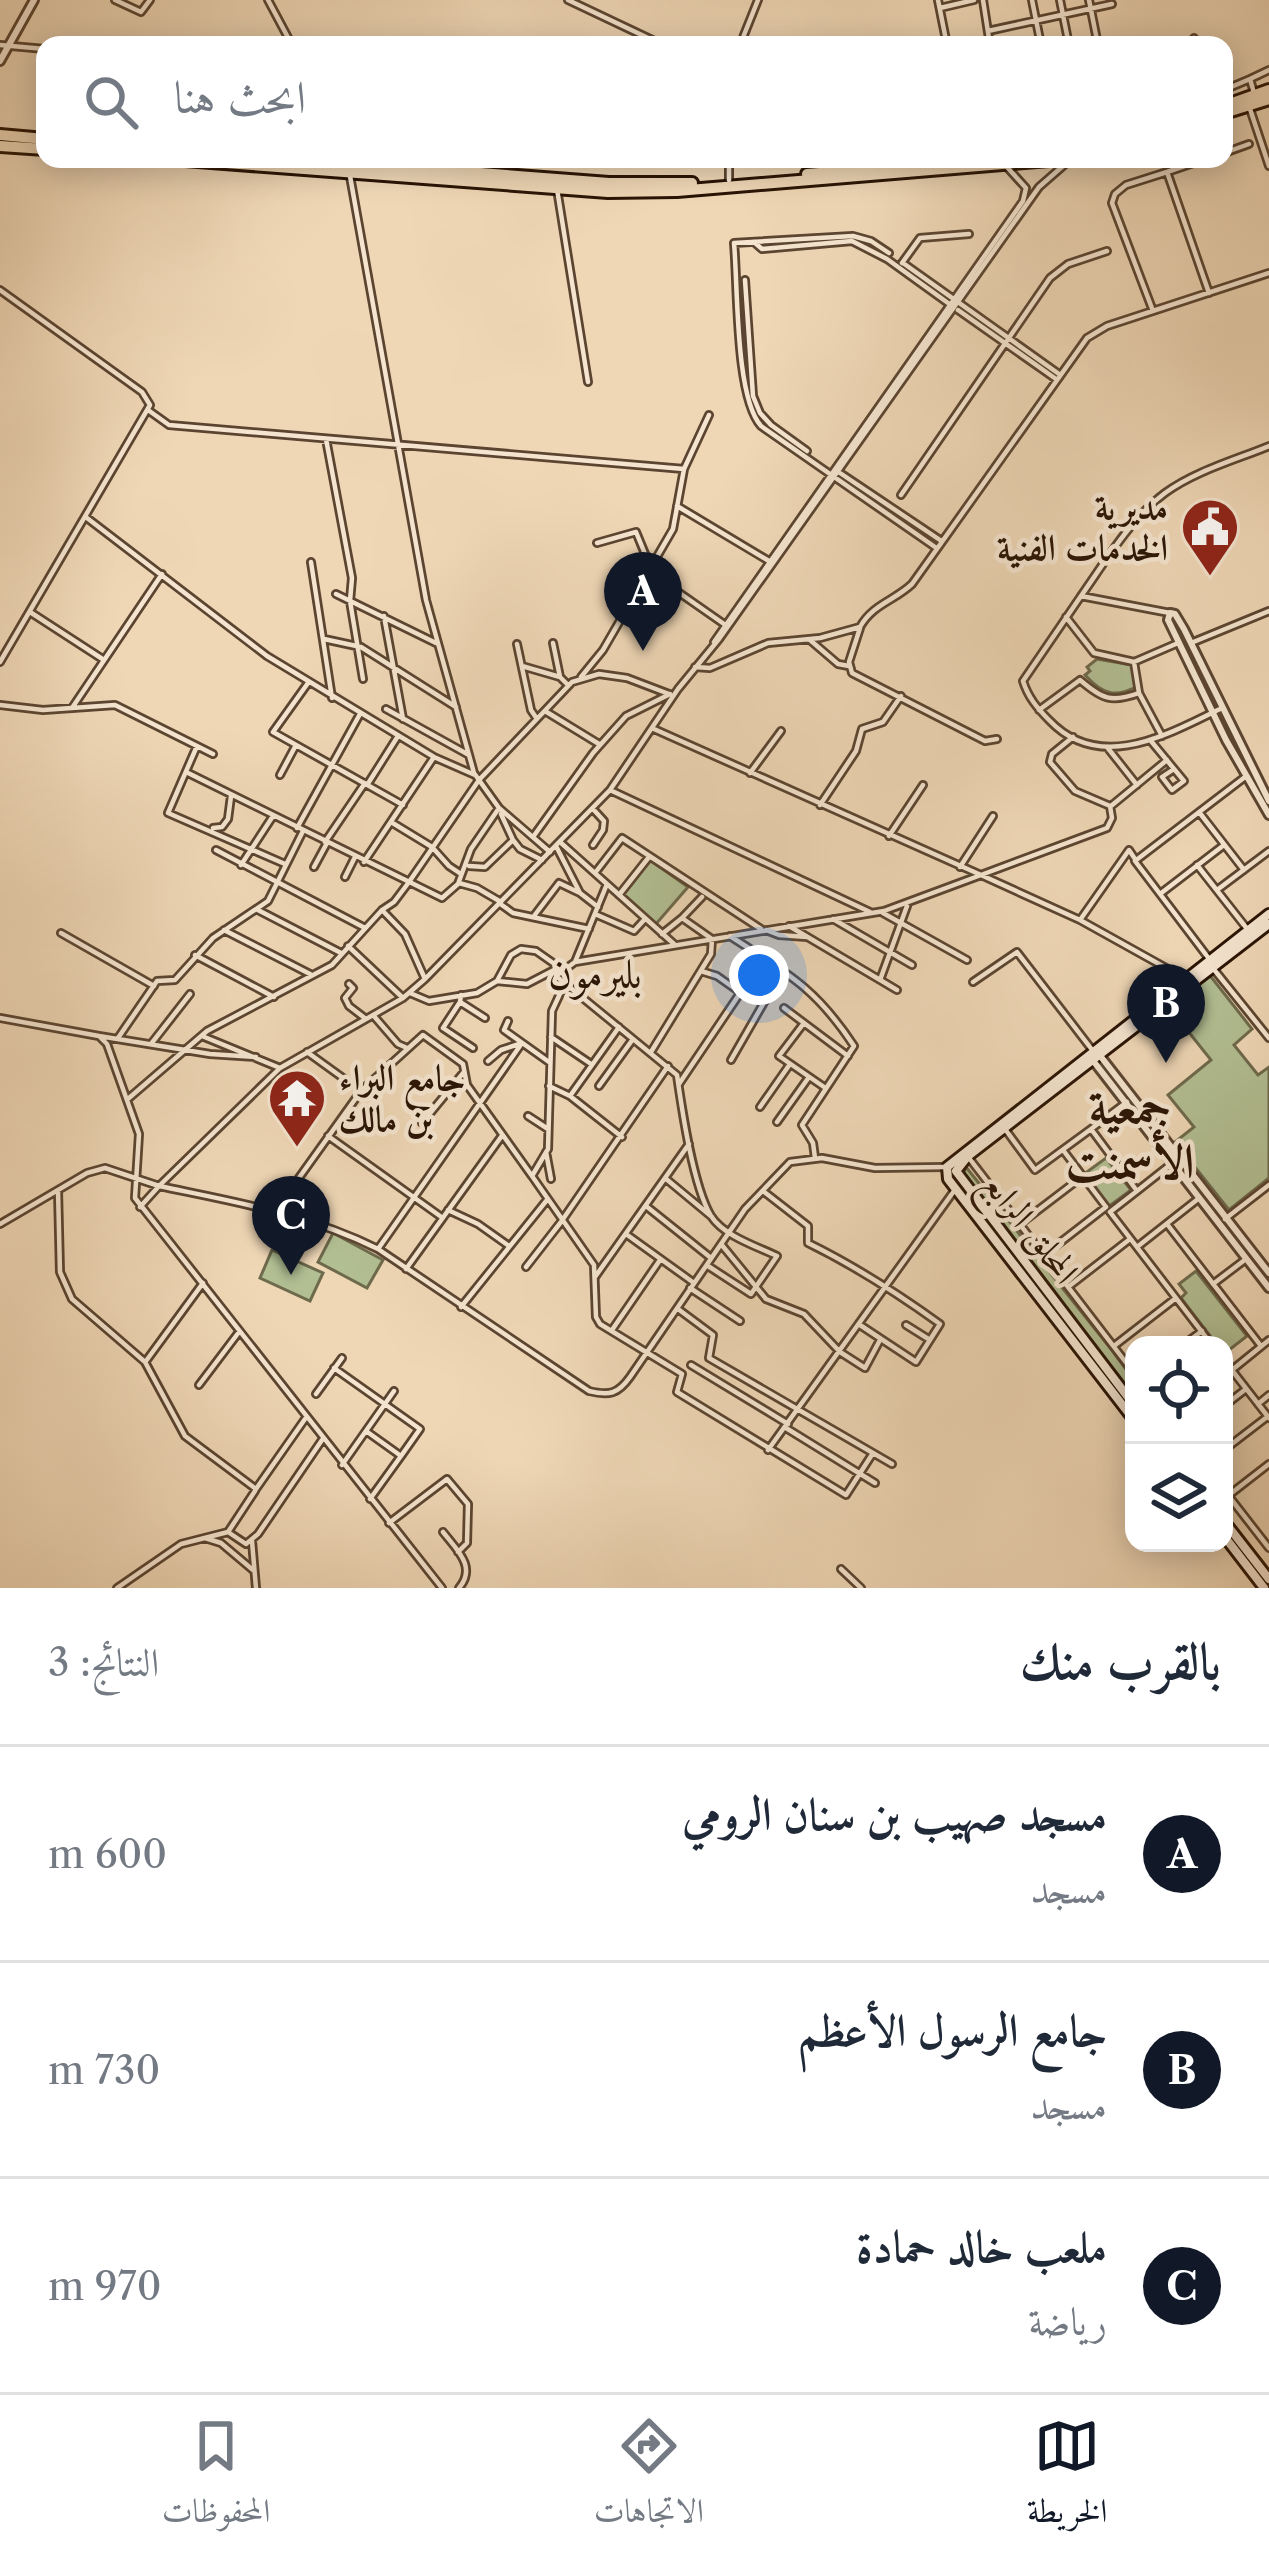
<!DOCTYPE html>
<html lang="ar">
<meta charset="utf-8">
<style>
:root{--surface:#fff;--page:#f2f2f3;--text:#1f2937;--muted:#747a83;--line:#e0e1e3;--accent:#111827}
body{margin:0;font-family:"Libre Caslon Text",Amiri,serif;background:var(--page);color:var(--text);direction:rtl}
.controls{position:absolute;right:36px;bottom:36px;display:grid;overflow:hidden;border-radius:24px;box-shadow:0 6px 30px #0003}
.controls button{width:108px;height:108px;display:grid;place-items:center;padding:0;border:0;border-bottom:3px solid var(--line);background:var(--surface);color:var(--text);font:60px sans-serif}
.you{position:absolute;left:759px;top:975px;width:42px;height:42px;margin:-30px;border:9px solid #fff;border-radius:50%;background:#1a73e8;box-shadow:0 0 0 18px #1a73e833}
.badge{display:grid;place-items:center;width:78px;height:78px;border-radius:50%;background:var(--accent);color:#fff;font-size:39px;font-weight:700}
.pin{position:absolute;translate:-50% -99px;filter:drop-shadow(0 3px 6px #0008)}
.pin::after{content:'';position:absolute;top:63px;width:42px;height:36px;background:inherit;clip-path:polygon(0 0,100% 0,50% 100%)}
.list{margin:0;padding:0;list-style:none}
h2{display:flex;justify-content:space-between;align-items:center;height:156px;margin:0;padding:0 48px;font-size:51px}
h2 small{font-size:39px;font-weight:400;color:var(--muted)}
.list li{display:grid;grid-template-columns:78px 1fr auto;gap:36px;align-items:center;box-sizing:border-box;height:216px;padding:0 48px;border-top:3px solid var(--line)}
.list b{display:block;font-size:45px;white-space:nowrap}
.list p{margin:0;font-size:39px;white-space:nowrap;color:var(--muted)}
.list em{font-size:39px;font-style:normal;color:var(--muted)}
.icon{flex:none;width:66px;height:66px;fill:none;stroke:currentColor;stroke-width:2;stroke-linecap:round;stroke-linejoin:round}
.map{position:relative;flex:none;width:1269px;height:1588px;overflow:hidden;direction:ltr}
.search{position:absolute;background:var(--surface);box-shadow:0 6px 30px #0003;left:36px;right:36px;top:36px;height:132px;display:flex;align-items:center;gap:30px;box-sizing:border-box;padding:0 42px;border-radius:24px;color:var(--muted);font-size:45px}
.sheet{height:804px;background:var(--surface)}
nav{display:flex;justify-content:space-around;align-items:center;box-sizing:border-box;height:168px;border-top:3px solid var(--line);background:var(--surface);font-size:33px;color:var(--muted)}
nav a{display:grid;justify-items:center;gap:6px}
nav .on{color:var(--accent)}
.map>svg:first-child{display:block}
</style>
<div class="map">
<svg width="1269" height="1588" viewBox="0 0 1269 1588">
<rect width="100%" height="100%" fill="#efd7b6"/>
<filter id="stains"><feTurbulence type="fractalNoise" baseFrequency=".00167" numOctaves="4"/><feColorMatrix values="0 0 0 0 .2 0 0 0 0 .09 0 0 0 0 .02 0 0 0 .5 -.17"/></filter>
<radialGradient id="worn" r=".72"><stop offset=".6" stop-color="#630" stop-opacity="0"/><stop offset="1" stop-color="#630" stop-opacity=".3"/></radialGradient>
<path fill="#b2bf93" stroke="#6e6a4c" stroke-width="3" d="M1097,659L1132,665L1140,685C1116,698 1104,696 1085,675L1090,671L1087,667Z
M650,860L688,887L656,924L623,895Z
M1208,973L1252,1029L1234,1045L1258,1075L1269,1067V1178L1229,1210L1175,1142L1194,1127L1168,1095L1211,1060L1168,1006Z
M1106,1158L1131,1190L1108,1207L1084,1174Z
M966,1167L1111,1349L1134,1380V1396L963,1175Z
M333,1233L383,1260L367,1288L318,1262Z
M272,1250L323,1273L310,1301L260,1278Z
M1196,1271L1247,1336L1224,1354V1345H1217L1181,1298L1186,1293L1179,1284Z"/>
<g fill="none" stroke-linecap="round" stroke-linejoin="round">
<defs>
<path id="minor" d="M115,0L141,12L150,0
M268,0L292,45
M568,0L663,45
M938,0L947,45
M983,0L990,45
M1032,0L1041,45
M1060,0L1069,45
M1089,0L1098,45
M940,8L974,0
M988,31L1112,4
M1194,38L1196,45
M0,45L45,49
M740,45L758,0
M1250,79L1269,70
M1224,90L1250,79L1254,93
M1250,109L1269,166
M1224,153L1249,144
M1167,172L1205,159
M350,176L426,600L474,773L499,808L550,852
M729,180V159
M557,189L588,382
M754,242L762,249L852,241L887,259L948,303
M889,253L871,241L853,236L734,243C738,285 735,397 761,426L935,547
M902,263L920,238L969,234
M903,263L1059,374
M745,280L753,396L760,413L771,425L807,451
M0,290L142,392L150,405L0,662
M958,310L1056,379
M1153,311L1112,203L1115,194L1126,185L1167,172L1209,293
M148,410L169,425L684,469
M326,439L352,578L350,601L363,679
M840,473L940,540
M901,495L1050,278L1068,264L1107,251
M677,506L769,561
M87,518L267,656L434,757L475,775
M597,543L636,532L650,566
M311,562L332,698
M648,571L724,624
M336,594L436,643
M1081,596L1023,681C1028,697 1037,708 1049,720C1100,774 1168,734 1222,708
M30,612L104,660
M1170,613L1081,596C1105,562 1131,518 1165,493C1195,471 1235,460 1269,446
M384,616L403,719
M1066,617L1094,653L1134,662L1139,693
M860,628L849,662L852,673L985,741L997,739
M324,639L361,647L456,707
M810,640L838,664L849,666
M714,642L1023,201L1026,188L1006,166
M553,643L560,677L568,685
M1191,643L1269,611
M517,644L531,710L537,719
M1134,662L1178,643
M522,666L560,677
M695,667L710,668L768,643L820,638L860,627C873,604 894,601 912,584L1087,338L1107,326L1269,273
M581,677L603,650L673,529L684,469L709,415
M308,683L273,732L403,805
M0,705L43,710L115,705L213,754
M72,708L162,574
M386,709L469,755
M1039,710L1080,680C1102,699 1111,703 1139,693L1162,736
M545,711L599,744
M654,729L981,875L1107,828L1112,818L1110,806L1075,791L1050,762L1052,754L1073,737
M1151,741L1184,781L1172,790L1162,777L1174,769
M197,746L168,813L285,864
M1107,747L1137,785
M186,772L442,898L458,884L471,849L499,808
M750,773L781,731
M280,775L296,745
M369,782L398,736
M610,790L870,912
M820,805L856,751L862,729L883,722L901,696
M1111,806L1167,760
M593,809L604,821L603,830L593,845
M1199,812L1244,870
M391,822L432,847L449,866L461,874
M213,828L222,827L228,819L231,796
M297,828L360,714
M889,836L923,785
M533,837L593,753L626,716L670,694
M513,840L520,849L542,860
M325,842L365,783
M560,842L607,884L575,962L556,976L677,1075C682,1110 693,1186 711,1216C724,1236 756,1246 777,1256L751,1294L708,1266
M556,846L580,893L598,907
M216,850L365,928
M364,862L434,757
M241,865L273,816
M1197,865L1248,930
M469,866L485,867L513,840L501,814
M314,867L327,843
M960,867L993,816
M595,873L622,838L761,929
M345,877L355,857
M459,883L477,888L501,902
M607,884L674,944
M1217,890L1269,851
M1160,894L1224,845
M619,895L649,857
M499,903L513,913L589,929
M256,909L341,953
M382,910L394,902L409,882L479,780L572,682L599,674L627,678L669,694
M883,913L967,960
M595,914L634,931L645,919
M534,916L559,883L580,893
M682,918L702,897
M833,919L912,965
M1080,920L1129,850L1135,859
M789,926L897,990
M224,930L310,974
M766,930L779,935L807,937
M61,933L154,986
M730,936C787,973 816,988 854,1046L802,1125L813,1143L815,1158
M348,946L403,998
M195,955L274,997
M1210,960L1135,861L1245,777
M575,962L884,911L981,875L1080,920L1186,979
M1212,967L1269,1038
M701,971L717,976L741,993
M880,980L907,906
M497,981L511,955L521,949L536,951L556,965L557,971
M973,982L1017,952L1093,1051
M349,984L353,988L345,998L349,1006L366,1019
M564,985L552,1011L548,1149L532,1176L594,1265L596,1317L600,1324L682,1374L677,1392L846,1495L873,1453
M410,993L429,1001L477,993L497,981L527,984L554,970L561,972
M461,995L460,1002L443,1028L473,1048
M460,1002L485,1018
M784,1008L848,1056
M373,1015L398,1044L407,1048
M0,1018L99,1036L107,1044L139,1134L135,1198L442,1588
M508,1021L504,1030L549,1062
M804,1023L779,1056L824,1087
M99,1036L210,1054L256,1057
M202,1036L280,1068
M551,1037L591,1064
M118,1038L157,981L175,980L213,938L268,901L303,831
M151,1044L190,994
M307,1052L361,1091
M651,1052L711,954L712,939L682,918L662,934
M731,1060L782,971
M488,1061L501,1050L522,1043
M679,1084L763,959
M549,1086L570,1096L622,1137
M599,1086L633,1039
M570,1096L619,1027
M129,1098L207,1031L332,965L382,910L405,934L425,979
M1127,1102L1091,1129L1137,1191L1110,1212L1212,1345
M760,1107L790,1064
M528,1116L548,1129
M777,1122L809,1077
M422,1123L464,1072
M1005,1129L1035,1170L1091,1129
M328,1136L440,1216
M1063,1150L1106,1207
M546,1152L551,1179
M969,1158L1134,1373
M665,1178L712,1217
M58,1190L60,1272L72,1299L145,1362L185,1436L256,1489L305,1419
M763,1191L808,1226V1243C855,1266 897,1293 940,1324L916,1362L860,1325
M1137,1191L1175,1161
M646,1206L711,1258
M140,1207L159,1186C235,1202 308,1214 378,1249L589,1391C609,1396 618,1394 630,1377L745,1209L790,1162L822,1158L875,1168L945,1167
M276,1210L361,1091L423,1035L463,1064L467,1085L532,1176
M448,1210L478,1224L509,1246
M1225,1219L1269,1185
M0,1224L87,1173L105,1168L159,1186L280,1068L403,998L425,979L610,790L678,689L719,639L1039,187L1071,159
M1020,1224L1083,1176
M1167,1224L1261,1346
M626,1234L694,1283
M721,1244L766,1299L804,1314L840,1352L865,1368L880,1340
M1137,1247L1198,1199
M378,1249L522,1043
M1044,1255L1106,1207
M526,1267L561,1222L668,1066
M406,1269L501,1137
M595,1277L689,1144
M1213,1284L1246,1259
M1068,1287L1130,1239
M690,1288L740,1321
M461,1307L547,1200
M678,1309L713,1335L709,1358L892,1464
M906,1325L930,1340
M612,1330L660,1260
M1183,1345L1202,1331
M1114,1346L1176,1298
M1224,1360L1269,1418
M146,1361L203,1283
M691,1365L788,1424
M334,1368L420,1429L401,1456
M1232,1370L1269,1340
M199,1385L239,1332
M316,1394L342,1358
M1258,1404L1269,1395
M1224,1406L1246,1389
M786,1428L875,1483
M366,1431L401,1456L370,1499
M768,1450L954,1191
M1224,1450L1267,1417
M342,1465L394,1391
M1224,1490L1269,1548
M255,1491L228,1532L246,1544L258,1534L322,1440
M1229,1495L1269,1464
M389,1523L447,1479L468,1504L467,1543L458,1552
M443,1532C457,1550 477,1567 459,1588
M205,1538L221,1543L253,1570
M252,1541L256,1588
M841,1569L861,1588
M117,1588L181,1544L228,1532"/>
<path id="tertiary" d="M0,61L34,0
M1269,801L1184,629L1175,614L1170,613L1168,620L1226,740L1269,815
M1098,1053L1269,1273
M1091,1058L1269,1288"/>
<path id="secondary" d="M1134,1405L956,1171L968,1156L1269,924
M1134,1420L948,1179L947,1167L1269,914
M1224,1521L1269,1579
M1224,1536L1264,1588"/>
<path id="trunk" d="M1224,106L1269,90
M1224,113L1269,99
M0,135L45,139
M0,146L45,149
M172,159L608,192L677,191L1062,159
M298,159L609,183H692
M807,174L1001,159"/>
</defs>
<use href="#minor" stroke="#5b4531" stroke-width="10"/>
<use href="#tertiary" stroke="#5b4531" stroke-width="12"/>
<use href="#secondary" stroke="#2a1405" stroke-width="14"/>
<use href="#trunk" stroke="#2a1405" stroke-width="16"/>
<use href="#minor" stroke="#f5e5d0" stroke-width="4.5"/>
<use href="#tertiary" stroke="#f5e5d0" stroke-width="6"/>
<use href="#secondary" stroke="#f5e5d0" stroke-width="8"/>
<use href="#trunk" stroke="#efd7b6" stroke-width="10"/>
</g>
<defs>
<symbol id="civic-pin" viewBox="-11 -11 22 30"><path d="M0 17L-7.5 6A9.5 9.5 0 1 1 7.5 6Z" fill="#8f2418" stroke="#f5e5d0"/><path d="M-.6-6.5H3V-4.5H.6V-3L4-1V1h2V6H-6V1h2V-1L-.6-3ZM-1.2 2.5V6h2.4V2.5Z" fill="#fff"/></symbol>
<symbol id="temple-pin" viewBox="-11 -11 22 30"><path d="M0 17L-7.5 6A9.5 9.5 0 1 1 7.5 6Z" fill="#8f2418" stroke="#f5e5d0"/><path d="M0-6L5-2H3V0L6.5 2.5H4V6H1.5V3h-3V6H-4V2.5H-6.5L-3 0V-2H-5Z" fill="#fff"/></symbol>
</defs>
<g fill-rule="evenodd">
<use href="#civic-pin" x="1177" y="494" width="66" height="90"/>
<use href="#temple-pin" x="264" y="1065" width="66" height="90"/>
</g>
<g text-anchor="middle" stroke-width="9" stroke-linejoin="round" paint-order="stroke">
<g font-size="36" font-weight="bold" fill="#2a1405" stroke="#f5e5d0" text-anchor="end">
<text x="1168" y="519">مديرية<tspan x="1168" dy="41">الخدمات الفنية</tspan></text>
<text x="339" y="1090" text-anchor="start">جامع البراء<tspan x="339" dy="41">بن مالك</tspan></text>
</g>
<g font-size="36" fill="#2a1405" stroke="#f5e5d0">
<text transform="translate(1031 1227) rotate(52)" y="13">المحلق الرابع</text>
</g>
<g font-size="42" fill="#2a1405" stroke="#f5e5d0">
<text x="595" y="988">بليرمون</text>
</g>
<g font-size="48" font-weight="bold" fill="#2a1405" stroke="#f5e5d0">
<text x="1130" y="1123">جمعية<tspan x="1130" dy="55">الأسمنت</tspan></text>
</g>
</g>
<rect width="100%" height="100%" filter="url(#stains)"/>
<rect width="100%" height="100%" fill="url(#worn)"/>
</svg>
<div class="controls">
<button><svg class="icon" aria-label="locate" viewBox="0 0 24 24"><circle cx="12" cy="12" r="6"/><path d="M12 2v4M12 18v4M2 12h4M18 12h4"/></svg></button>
<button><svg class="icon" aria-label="layers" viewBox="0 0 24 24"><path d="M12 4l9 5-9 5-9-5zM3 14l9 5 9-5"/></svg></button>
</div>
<div class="you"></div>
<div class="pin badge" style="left:643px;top:651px">A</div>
<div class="pin badge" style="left:1166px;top:1063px">B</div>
<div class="pin badge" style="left:291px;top:1275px">C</div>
<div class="search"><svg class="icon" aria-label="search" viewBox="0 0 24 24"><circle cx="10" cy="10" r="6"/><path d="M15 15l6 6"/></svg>ابحث هنا</div>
</div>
<section class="sheet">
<h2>بالقرب منك<small>النتائج: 3</small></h2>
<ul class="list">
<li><span class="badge">A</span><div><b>مسجد صهيب بن سنان الرومي</b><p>مسجد</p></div><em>600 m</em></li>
<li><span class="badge">B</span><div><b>جامع الرسول الأعظم</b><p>مسجد</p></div><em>730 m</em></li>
<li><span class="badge">C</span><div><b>ملعب خالد حمادة</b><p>رياضة</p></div><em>970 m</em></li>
</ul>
</section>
<nav>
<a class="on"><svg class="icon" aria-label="map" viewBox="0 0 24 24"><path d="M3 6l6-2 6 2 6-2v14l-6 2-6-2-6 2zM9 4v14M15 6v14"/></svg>الخريطة</a>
<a><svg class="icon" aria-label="directions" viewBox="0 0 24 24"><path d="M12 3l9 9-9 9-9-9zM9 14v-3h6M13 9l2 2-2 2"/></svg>الاتجاهات</a>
<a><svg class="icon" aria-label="saved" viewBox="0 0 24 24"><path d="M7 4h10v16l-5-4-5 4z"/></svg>المحفوظات</a>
</nav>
